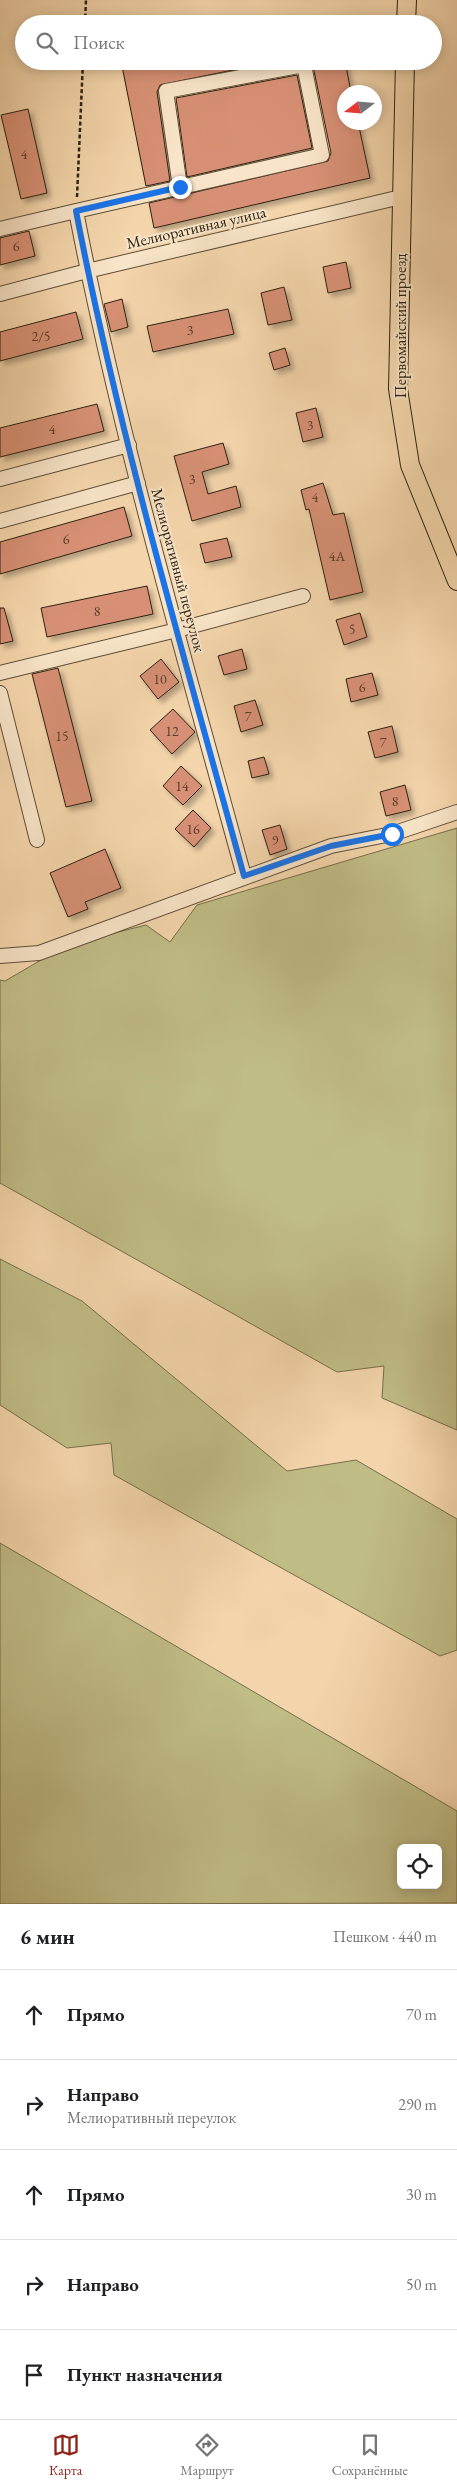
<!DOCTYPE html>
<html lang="ru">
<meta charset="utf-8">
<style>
:root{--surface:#fff;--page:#f2f2f2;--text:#202124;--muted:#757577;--line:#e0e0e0;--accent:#8f2418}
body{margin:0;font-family:"EB Garamond",serif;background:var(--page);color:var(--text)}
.controls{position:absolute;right:15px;bottom:15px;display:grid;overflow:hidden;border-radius:8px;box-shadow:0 2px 12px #0003}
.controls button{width:45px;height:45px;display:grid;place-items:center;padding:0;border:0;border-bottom:1px solid var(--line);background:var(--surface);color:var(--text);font:25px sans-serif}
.compass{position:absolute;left:337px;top:85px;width:45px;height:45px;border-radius:50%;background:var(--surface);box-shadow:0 2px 12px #0003;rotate:254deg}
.stop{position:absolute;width:15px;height:15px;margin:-11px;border:4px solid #1a73e8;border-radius:50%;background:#fff}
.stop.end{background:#1a73e8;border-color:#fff;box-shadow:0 1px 5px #0008}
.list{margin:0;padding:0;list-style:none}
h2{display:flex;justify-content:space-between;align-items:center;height:65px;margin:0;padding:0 20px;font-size:21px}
h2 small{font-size:16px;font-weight:400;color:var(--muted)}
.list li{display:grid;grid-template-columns:32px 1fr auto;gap:15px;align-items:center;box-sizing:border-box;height:90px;padding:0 20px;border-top:1px solid var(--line)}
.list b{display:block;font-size:19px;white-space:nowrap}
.list p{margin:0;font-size:16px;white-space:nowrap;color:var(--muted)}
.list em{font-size:16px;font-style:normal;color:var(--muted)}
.icon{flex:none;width:28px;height:28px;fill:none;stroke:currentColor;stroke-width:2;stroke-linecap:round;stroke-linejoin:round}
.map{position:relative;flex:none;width:457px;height:1904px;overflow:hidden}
.search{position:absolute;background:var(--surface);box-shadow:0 2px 12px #0003;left:15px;right:15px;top:15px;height:55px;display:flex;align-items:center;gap:12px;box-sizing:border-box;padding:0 18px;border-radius:28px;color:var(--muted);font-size:19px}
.sheet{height:515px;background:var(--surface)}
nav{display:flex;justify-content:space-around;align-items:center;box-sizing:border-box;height:70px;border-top:1px solid var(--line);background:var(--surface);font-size:14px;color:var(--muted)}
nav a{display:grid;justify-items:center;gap:2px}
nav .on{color:var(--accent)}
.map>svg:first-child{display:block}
</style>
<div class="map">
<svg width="457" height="1904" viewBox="0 0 457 1904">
<defs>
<filter id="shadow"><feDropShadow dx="4" dy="4" stdDeviation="2.5" flood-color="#0004"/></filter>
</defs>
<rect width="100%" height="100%" fill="#f4d5ab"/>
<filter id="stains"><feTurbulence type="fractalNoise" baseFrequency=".004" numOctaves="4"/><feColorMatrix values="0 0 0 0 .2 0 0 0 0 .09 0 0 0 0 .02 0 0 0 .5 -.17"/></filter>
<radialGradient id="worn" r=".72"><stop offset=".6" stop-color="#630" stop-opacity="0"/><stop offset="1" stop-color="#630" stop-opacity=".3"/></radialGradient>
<path fill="#c0bc86" stroke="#766e4b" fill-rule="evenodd" d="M457,828V1430L382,1398L384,1366L337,1372L0,1183V980L5,981L67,945L146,925L170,942L197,905Z
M0,1259L82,1301L287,1471L356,1460L457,1519V1650L440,1656L114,1475L111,1443L67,1448L0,1405Z
M0,1543L457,1811V1903L0,1904ZM401,1848H438V1885H401Z"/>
<path fill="#d79074" stroke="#2d2110" filter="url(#shadow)" d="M121,61H277L160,85L157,92L170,181L146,186Z
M312,61H345L351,92H344V122H358L370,178L154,228L149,203L328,161L331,153Z
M297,75L312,148L187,177L176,98Z
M28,109L47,193L21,199L1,115Z
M29,231L35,256L0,265V238Z
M346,262L351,288L328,293L323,267Z
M284,287L292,320L268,325L261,293Z
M122,299L128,327L111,332L104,304Z
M228,309L234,334L153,352L147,326Z
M76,312L83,339L0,361V332Z
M285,348L290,365L274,370L269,353Z
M97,404L104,431L0,457V428Z
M316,408L323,437L303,442L296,413Z
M223,443L229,464L202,472L208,494L236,486L241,507L192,521L174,456Z
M323,483L333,515L344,513L363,592L330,600L309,509L306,510L301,490Z
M124,507L132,536L0,574V542Z
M227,538L232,557L205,563L200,544Z
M147,586L153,614L47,637L41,608Z
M0,608H4L13,641L0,644Z
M360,613L367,637L344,645L336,620Z
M242,649L247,669L224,675L218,656Z
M161,659L179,682L158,699L140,676Z
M58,668L92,801L66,807L32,674Z
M372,673L378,695L351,702L346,679Z
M255,700L263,725L241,732L234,706Z
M173,709L195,732L172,754L150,730Z
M392,726L398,752L375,758L368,732Z
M264,757L269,774L252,778L248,761Z
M181,766L202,786L183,805L163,786Z
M405,785L411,810L386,816L380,792Z
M193,810L211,828L194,847L175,829Z
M280,825L287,849L270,855L262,830Z
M105,849L121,888L85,902L88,909L68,917L50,873Z"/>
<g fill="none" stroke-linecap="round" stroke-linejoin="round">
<defs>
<path id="minor" d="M180,187L166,91L304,65L322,155L76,211C119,435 184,656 244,876
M0,229L76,211
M0,294L87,271L401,197
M0,479L129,445
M0,521L138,483
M0,673L177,630L303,596
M0,693L37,840
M0,956L39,953L331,846L392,834L457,812"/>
<path id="major" d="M406,24L407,0
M405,61L398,389L410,465L457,581"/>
</defs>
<use href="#minor" stroke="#5f4e37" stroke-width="16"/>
<use href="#major" stroke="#2d2110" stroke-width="20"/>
<path stroke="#2d2110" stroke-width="2.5" stroke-dasharray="4 2.5" stroke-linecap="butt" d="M85,24L86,0
M77,197L83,61"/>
<use href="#minor" stroke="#f8e4c8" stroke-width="14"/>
<use href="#major" stroke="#f4d5ab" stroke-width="18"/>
</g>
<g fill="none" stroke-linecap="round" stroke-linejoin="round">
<path stroke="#1a73e8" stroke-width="6" d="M180,187L76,211C119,435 184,656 244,876L331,846L392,834"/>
</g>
<g text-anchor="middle" stroke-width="4" stroke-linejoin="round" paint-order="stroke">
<g font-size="14" fill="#583d29">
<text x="24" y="159">4</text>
<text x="16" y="251">6</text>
<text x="190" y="335">3</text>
<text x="41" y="341">2/5</text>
<text x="310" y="430">3</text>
<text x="52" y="434">4</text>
<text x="192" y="484">3</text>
<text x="315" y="502">4</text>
<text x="66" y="544">6</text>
<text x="337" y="561">4А</text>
<text x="97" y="616">8</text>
<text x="352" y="634">5</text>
<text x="160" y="684">10</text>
<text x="362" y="692">6</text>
<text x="248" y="721">7</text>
<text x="172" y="736">12</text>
<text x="62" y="741">15</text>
<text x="383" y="747">7</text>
<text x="182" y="791">14</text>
<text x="395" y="806">8</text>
<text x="193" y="834">16</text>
<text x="275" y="845">9</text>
</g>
<g font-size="16" fill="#2d2110" stroke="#f8e4c8">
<text transform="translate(196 227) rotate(-13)" y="6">Мелиоративная улица</text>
<text transform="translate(400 326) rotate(-90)" y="6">Первомайский проезд</text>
<text transform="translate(179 570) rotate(75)" y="6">Мелиоративный переулок</text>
</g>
</g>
<rect width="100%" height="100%" filter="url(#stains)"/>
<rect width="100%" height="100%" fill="url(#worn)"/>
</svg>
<div class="controls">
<button><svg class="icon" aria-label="locate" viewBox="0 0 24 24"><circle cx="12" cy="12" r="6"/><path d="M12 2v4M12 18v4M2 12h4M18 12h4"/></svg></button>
</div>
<svg class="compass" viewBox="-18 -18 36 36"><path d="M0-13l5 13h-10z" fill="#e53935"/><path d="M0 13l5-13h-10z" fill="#757577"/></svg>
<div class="stop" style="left:392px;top:834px"></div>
<div class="stop end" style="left:180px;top:187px"></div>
<div class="search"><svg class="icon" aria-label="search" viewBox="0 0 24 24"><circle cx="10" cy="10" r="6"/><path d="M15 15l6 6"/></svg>Поиск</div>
</div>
<section class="sheet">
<h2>6 мин<small>Пешком · 440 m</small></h2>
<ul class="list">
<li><svg class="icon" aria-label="ahead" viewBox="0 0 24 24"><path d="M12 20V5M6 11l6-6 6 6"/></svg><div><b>Прямо</b></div><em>70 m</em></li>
<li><svg class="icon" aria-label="right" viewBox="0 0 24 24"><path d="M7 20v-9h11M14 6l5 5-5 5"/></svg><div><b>Направо</b><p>Мелиоративный переулок</p></div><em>290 m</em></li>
<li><svg class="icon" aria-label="ahead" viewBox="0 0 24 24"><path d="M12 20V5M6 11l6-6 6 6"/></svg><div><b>Прямо</b></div><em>30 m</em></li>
<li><svg class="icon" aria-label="right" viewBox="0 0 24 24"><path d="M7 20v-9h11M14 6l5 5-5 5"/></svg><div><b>Направо</b></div><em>50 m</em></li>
<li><svg class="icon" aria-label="arrive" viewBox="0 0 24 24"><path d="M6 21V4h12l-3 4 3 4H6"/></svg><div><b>Пункт назначения</b></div></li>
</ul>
</section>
<nav>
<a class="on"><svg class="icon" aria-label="map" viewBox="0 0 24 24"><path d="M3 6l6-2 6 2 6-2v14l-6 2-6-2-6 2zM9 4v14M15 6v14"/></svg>Карта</a>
<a><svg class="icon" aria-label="directions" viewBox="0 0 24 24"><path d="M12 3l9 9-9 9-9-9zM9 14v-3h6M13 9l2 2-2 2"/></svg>Маршрут</a>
<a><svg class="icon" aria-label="saved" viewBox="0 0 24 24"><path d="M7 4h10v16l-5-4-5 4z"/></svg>Сохранённые</a>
</nav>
